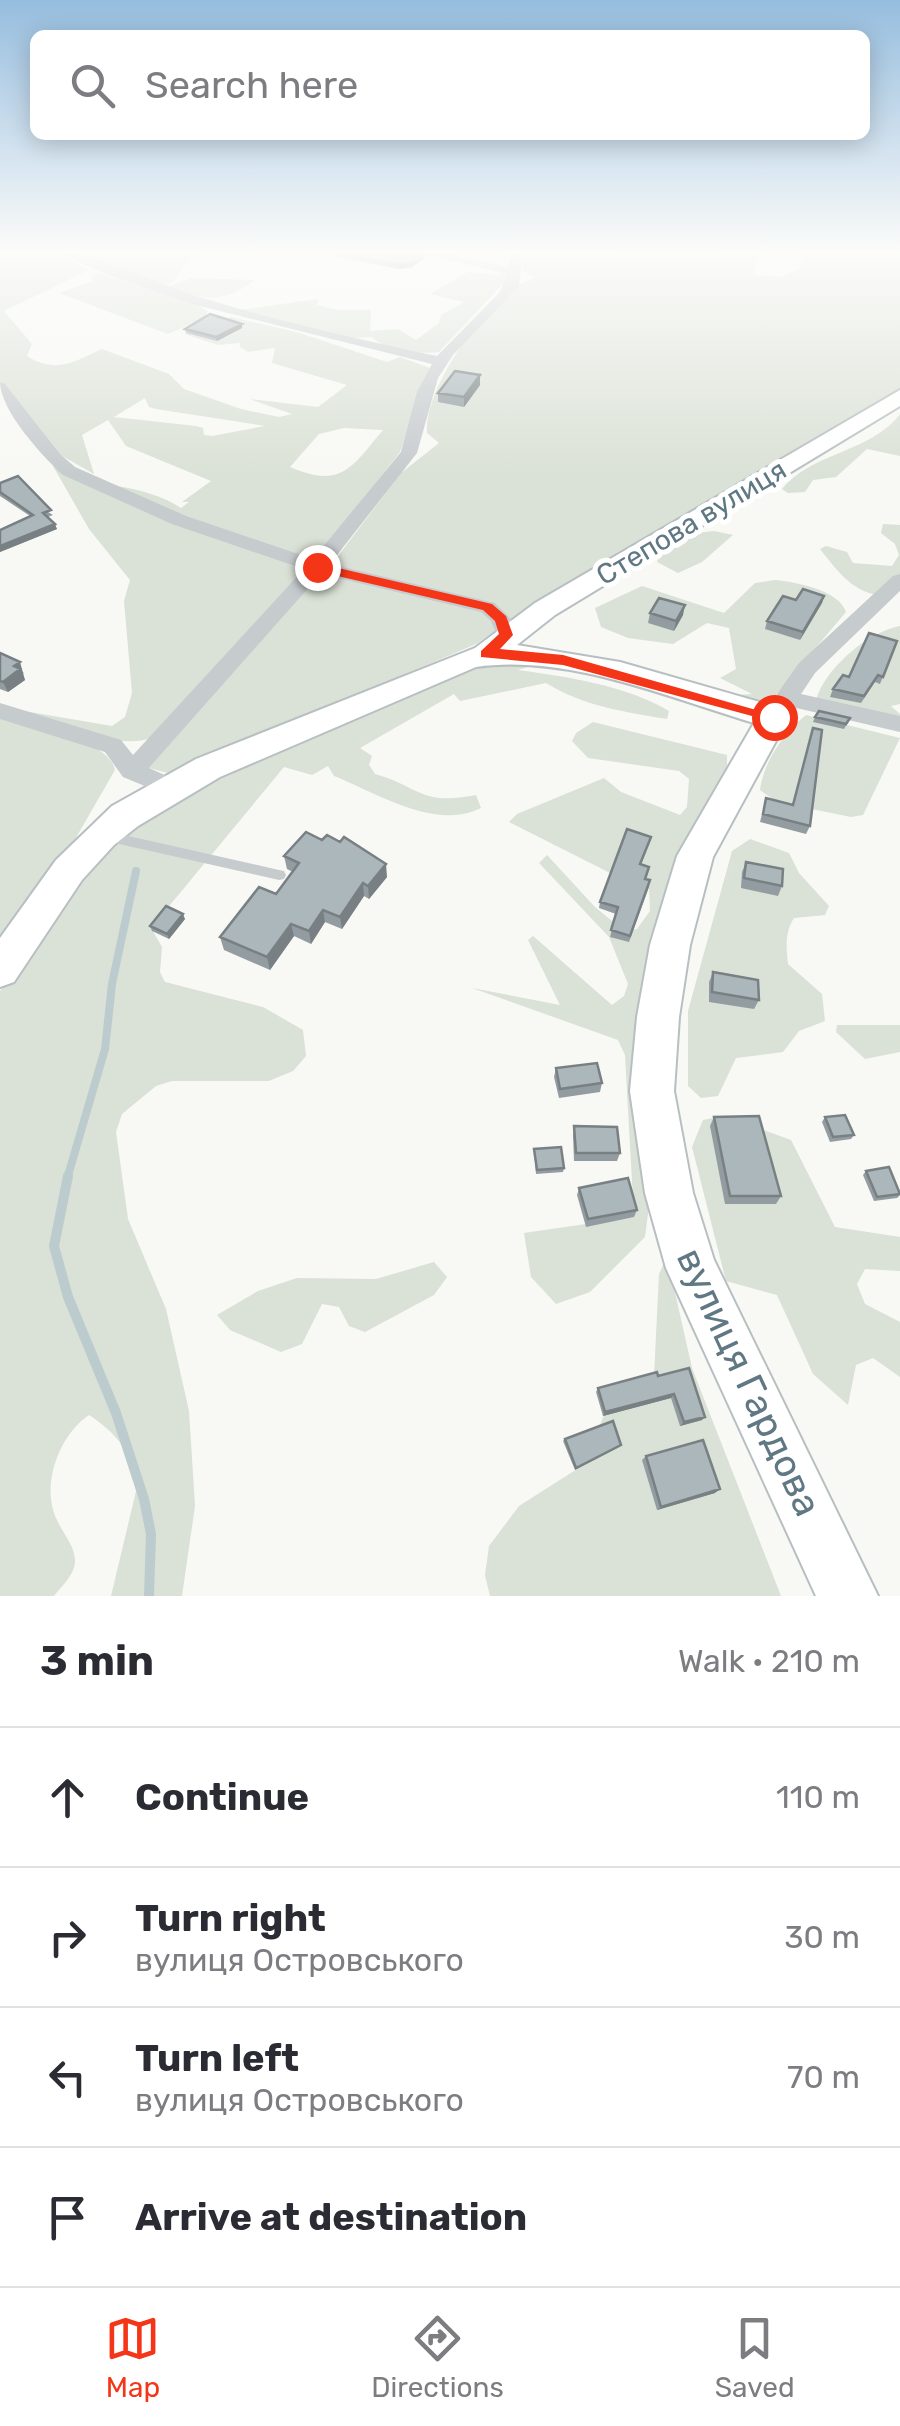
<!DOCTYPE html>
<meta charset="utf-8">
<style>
:root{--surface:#fff;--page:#f2f2f3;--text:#2b2b33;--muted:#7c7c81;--line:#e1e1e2;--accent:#f53518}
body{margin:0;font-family:Rubik,sans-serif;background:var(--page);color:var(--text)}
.stop{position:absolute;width:30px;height:30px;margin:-22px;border:8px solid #f53518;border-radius:50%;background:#fff}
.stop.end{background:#f53518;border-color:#fff;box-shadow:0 2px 10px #0008}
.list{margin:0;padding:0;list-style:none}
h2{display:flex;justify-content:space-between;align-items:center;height:130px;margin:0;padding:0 40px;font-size:42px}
h2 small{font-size:32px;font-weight:400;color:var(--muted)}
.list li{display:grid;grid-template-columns:65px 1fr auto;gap:30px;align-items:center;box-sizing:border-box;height:140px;padding:0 40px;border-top:2px solid var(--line)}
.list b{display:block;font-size:38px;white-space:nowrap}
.list p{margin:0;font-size:32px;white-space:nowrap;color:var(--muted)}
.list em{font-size:32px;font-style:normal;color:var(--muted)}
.icon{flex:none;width:55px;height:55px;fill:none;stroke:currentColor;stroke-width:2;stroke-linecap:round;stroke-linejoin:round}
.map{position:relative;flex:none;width:900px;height:1596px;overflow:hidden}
.search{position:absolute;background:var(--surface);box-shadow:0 5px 25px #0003;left:30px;right:30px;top:30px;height:110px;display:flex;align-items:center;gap:25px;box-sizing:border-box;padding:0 35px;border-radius:15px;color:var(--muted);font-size:38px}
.sheet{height:690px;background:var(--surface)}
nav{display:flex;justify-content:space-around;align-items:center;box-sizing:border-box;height:140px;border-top:2px solid var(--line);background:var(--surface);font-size:28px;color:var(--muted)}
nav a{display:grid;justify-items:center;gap:5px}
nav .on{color:var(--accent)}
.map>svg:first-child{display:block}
</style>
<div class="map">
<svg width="900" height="1596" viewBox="0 0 900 1596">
<rect width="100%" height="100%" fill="#f8f8f5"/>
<path fill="#dae1d6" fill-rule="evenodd" d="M0,252H54L89,270L4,311L32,344L27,356C55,374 74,362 102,349L169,374L184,389L241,409L279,417L292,414L250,399L318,407L347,385L272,363L275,348L248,352L240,347V343L218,345L184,334L231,317L300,333L387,362L400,357L430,368L400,452L319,555L302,568L297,581L154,737C116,752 61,723 24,711L112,726L125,717L132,693L124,601L130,580L89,529L53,466C91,489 143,482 181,508L189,502H182L211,481L126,446L108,420L82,435L94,474L57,453L0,381ZM145,398L149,407L156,409L265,426L212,436L204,435L203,428L196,426L114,417ZM344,428L383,430C351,468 342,489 290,467L319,434Z
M72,252H113L117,257L126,252H203L186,263L173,282L161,285Z
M523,252L711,259L725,252H759L753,275L781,277L800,268L805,252H900V392L510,623L507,617L339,567L338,556L401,473L439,443L427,433C424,385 492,291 536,277L522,271Z
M468,272L501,275L505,272L508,278L439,352C422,355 382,349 372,337L351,338L240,310L318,299L317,305L338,310H371L370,331L398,329L416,340L439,323L441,315L464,302L430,294Z
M99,273L187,300L208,311L204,318L168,334L59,293L92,281L93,274Z
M191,278L255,280C220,305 205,299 167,287Z
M900,414V456L867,449L836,477L813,480L805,492L788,493L782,489C812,452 872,452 900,414Z
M883,524L900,525V578L878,595C851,591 836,569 820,549L826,546L847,552L853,563L892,566L899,555L895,544L881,533Z
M714,531L733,535L702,562L678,573L657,562L659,556L697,533Z
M321,574L482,609L496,622L495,631L476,644L183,769L168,773L149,768Z
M775,580C796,582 839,590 846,612L765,708L722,696L752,694L720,678L736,669L729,628L707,623L673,644L628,638L601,627L595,608L642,586L724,613L755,583Z
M900,626V704L891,706L900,714V723L816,700C826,667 868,632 900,626Z
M543,662L518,670C568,677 625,685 669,711L667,719C625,712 583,706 546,683L460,701L454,694L360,748L372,756L369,765L375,774C421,787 420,806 476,795L481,808C435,831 377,793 334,776L328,766L312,775L284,767L151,928L162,947L160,972L165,982L263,1007L303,1030L306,1056L293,1071L269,1081H172L156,1086L122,1114L116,1132L128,1219L166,1309L189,1411L195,1506L182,1596H111L137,1487C137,1456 114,1431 89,1415C59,1435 40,1486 57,1520C63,1534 76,1547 75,1563C74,1575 61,1587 54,1596H0V991L99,853L202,779L463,666Z
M806,715L900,738L863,815L851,817L777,802L760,790C764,761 783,734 806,715Z
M0,717C29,725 109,739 115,770L47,888L0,954Z
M593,722L727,755V768L695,843L645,1237L590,1292L556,1304L531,1277L524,1233L634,1217L625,1055L618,1040L472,988L560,1005L528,940L533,936L612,1005L624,996L628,984L609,937L539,863L547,855L595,907L623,930L637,929L650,911L649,887L620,878L509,822L517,814L604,778L621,792L680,815L687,807L689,779L679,771L588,758L572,741L576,733Z
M750,839L789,853L799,873L829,906L825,915L794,918C785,931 786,948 788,964L822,994L825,1021L799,1031L783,1052L736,1058L718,1096L701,1098L688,1086V1011L732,851Z
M837,1025H900V1052L865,1059L836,1032Z
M724,1116L791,1140L835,1227L900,1237V1271L865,1269L857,1284L865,1304L900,1322V1377L873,1358L856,1365L848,1405L813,1374L777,1295L726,1281L692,1147L703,1120Z
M667,1257L692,1368L781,1596H490L485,1575L489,1546L519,1506L585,1464L605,1412L654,1376L659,1274Z
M434,1262L447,1277L434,1295L365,1332L349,1326L339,1307L322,1304L302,1344L281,1352L230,1330L217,1315L258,1291L297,1278L376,1279Z"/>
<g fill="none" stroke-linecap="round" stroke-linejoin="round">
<path stroke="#bccbce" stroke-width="8" d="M67,1179L105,1049L112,984L136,871"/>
<path stroke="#bccbce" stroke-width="10" d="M68,1176L54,1246L68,1297L116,1413L144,1499L151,1534L149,1596"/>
<defs>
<path id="secondary" d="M900,390V406L555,615L517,645L620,662L784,709L789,717L713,857L690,945L679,1017L674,1091L693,1193L714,1260L878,1596H816L666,1268L645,1193L630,1091L637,1017L650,945L677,856L754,723C666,697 569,654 476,667L220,777L138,826L114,845L82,880L14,982L0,987V938L56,860L112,806L196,759L475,648L535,603Z"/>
</defs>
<use href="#secondary" stroke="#b7bfc2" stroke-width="4"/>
<path fill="#c6cbce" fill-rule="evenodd" d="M106,831L279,870L284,871L286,875L284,879L279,880L106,841L101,840L100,836L101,832Z"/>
<path fill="#c6cbce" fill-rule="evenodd" d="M56,252C92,252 165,287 203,298C280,322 359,339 437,356L500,292L507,274L416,252H440L508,267L511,252H523L519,286L453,355L438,378L417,453L330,564L495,603L511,619L517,635L513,640H499L491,621L481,612L321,574L149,768L178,781L181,787L178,793L169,796L123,777L105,752L0,719V703L121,740L133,755L304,569L172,524L63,475C42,456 0,410 0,382L5,384L60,454L75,467L186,516L313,559L401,452L417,392L432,364L196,305L103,273Z
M900,574V591L815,673L801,694L900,716V732L792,707L781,723H765L761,717L799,663L893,576Z"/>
<use href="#secondary" fill="#fff" fill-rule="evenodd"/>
</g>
<path fill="#939da1" d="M337,253L425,254V258L412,267L399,269L337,257Z
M242,328L217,341L186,333L185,329Z
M480,385L464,407L438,402V393Z
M0,483L53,515L48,517L57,529L0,552V530L30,516L0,496Z
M824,596L822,603L800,640L765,629L767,621L796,600Z
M650,613L683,615L674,631L648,623Z
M897,641L880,684L875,682L861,703L830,697L833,689Z
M0,653L24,673L22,674L25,680L8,692L0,689Z
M815,717L847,724L844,729L813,722Z
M813,728L810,826L806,834L760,822L766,798L792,805Z
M651,837L641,865L649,887L629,942L610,937L616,914L599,908L600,902Z
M284,856L387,877L369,899L364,896L342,929L325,922L311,944L294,936L270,970L224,950L220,937L276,894L293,872L287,869Z
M746,862L782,886L778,896L741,888L742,872Z
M185,919L169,939L152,931L150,926Z
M713,972L759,1000L754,1009L709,1002V982Z
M556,1068L602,1083L600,1092L559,1098L554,1077Z
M714,1117L781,1196L776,1204H725L710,1126Z
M825,1117L854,1135L851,1139L830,1142L822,1122Z
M574,1126L620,1153L617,1161H574L573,1135Z
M534,1149L564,1168L563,1172L536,1174Z
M866,1171L900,1192V1195L897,1198L874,1201L863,1175Z
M579,1188L637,1210L634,1217L586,1227L577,1195Z
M658,1376L702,1420L680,1426L671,1398L603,1416L596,1392L598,1388Z
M565,1439L619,1447L575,1470L563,1441Z
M646,1456L715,1493L657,1510L642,1460Z"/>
<path fill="#788083" d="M425,254V258L412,267L399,269V265Z
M242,324V328L217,341L216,337Z
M480,375V385L464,407V397Z
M55,524L57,529L0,552V546Z
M824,596L822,603L800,640L803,632Z
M685,605L683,615L674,631L676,621Z
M20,662L25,680L8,692L3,682L14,666Z
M386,864L387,877L369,899L368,886Z
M363,883L364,896L342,929L340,917Z
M323,910L325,922L311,944L309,931Z
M183,914L185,919L169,939L167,934Z
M291,924L294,936L270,970L267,957Z
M674,1394L671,1398L603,1416L605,1412Z
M705,1417L702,1420L680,1426L684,1422Z
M720,1489L715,1493L657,1510L661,1507Z"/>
<path fill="#abb7bb" stroke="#788083" stroke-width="2.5" d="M420,252L425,254L412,263L399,265L337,253Z
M210,314L242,324L216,337L185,329Z
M455,371L480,375L464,397L438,393Z
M18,476L51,510L43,513L55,524L0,546V530L33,515L0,492V483Z
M803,589L824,596L803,632L767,621L783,596L796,600Z
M659,598L685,605L676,621L650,613Z
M869,633L897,641L883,677L878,675L864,696L833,689L843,675L849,677Z
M0,653L20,662L14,666L20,669L3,682L0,681Z
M819,711L850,718L846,724L815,717Z
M813,728L822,730L810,826L763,814L766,798L793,805Z
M627,829L651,837L640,864L649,867L645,879L650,880L630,936L611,930L618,907L600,902Z
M306,832L322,840L327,835L340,842L344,837L386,864L368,886L363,883L340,917L323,910L309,931L291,924L267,957L220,937L259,887L276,894L299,863L284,856Z
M746,862L783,869L782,886L744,878Z
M166,906L183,914L167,934L150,926Z
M713,972L758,980L759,1000L712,992Z
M597,1063L602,1083L560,1089L556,1068Z
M845,1115L854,1135L833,1137L825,1117Z
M759,1116L781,1196H730L714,1117Z
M574,1126L617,1127L620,1153H576Z
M561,1147L564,1168L537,1170L534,1149Z
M889,1167L900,1194L877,1197L866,1171Z
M628,1178L637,1210L588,1219L579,1188Z
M689,1368L705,1417L684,1422L674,1394L605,1412L598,1388L657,1372L658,1376Z
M613,1421L621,1445L576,1468L565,1439Z
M703,1440L720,1489L661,1507L646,1456Z"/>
<linearGradient id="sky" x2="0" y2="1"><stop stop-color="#96bdde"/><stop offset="0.53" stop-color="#fcfcfa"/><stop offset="1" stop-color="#fcfcfa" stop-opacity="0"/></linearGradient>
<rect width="900" height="476" fill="url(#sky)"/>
<path fill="#f53518" d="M317,563L492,604L506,616L513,635L500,649L563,655L781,717L774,722L563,665L481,657V651L499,634L495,621L483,610L312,570V565Z"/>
<g text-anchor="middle" stroke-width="10" stroke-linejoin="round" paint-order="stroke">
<g font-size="28" fill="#607883" stroke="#fff">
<text transform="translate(691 522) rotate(-31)" y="10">Степова вулиця</text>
</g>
<g font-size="38" fill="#607883" stroke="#fff">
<text transform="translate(749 1382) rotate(65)" y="13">вулиця Гардова</text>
</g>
</g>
</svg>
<div class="stop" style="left:774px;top:717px"></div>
<div class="stop end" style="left:317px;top:567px"></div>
<div class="search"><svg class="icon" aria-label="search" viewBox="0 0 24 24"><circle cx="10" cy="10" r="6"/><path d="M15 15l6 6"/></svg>Search here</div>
</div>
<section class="sheet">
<h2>3 min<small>Walk · 210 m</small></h2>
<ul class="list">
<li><svg class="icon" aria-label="ahead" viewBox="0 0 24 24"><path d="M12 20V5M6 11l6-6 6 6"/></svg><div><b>Continue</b></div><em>110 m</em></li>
<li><svg class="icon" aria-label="right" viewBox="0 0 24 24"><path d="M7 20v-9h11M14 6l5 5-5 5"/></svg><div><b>Turn right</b><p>вулиця Островського</p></div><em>30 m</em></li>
<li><svg class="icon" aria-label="left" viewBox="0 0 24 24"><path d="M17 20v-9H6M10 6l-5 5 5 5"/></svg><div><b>Turn left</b><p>вулиця Островського</p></div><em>70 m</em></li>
<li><svg class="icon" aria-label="arrive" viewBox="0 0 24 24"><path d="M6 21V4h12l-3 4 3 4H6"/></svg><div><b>Arrive at destination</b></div></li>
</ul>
</section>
<nav>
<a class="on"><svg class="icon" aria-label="map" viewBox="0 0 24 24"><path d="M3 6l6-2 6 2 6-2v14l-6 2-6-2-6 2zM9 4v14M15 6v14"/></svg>Map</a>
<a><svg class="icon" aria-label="directions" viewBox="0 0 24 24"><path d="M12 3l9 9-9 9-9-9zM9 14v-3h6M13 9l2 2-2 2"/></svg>Directions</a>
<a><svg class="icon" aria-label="saved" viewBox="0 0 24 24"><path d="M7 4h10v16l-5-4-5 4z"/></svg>Saved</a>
</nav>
